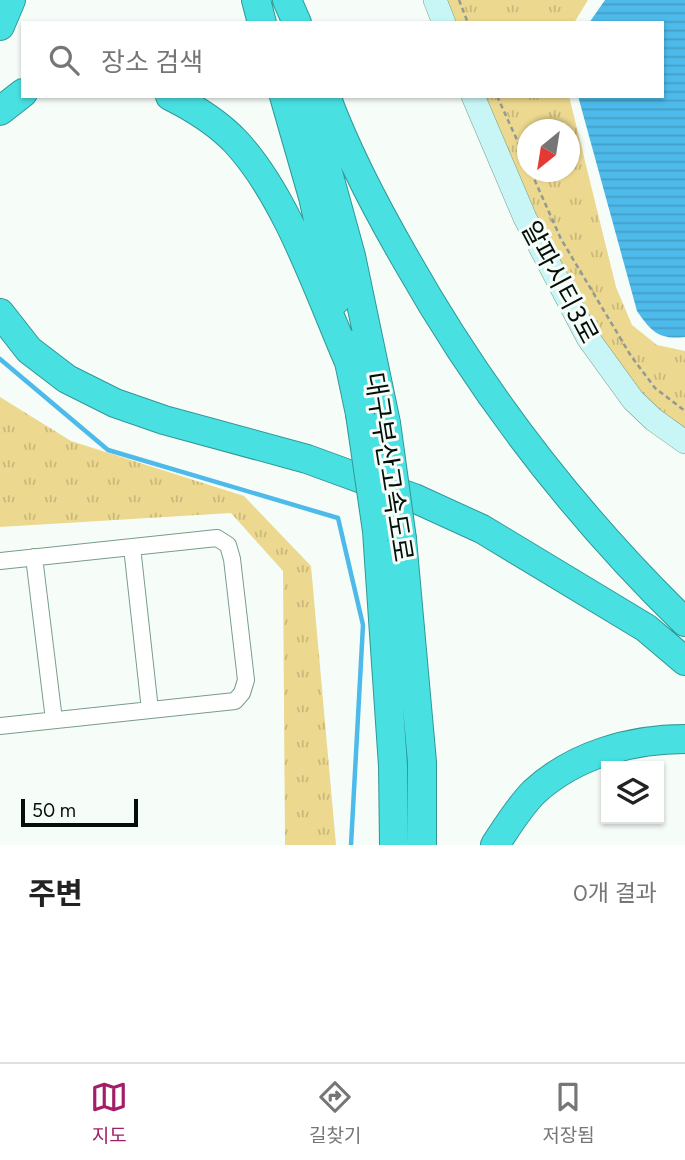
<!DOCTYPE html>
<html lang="ko">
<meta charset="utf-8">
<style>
:root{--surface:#fff;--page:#f6f6f6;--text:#222;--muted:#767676;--line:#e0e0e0;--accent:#a41d67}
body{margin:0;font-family:Figtree,"Noto Sans KR",sans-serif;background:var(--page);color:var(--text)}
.controls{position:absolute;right:21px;bottom:21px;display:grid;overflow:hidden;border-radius:0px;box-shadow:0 2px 5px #0004}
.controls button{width:63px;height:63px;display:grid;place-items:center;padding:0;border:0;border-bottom:2px solid var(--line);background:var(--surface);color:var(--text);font:35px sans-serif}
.compass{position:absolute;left:517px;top:119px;width:63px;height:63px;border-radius:50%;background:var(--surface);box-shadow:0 2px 5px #0004;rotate:210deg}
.scale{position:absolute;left:21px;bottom:18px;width:117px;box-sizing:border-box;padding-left:7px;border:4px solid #040f09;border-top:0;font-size:19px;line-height:24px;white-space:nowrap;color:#040f09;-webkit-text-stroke:5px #f6fdf9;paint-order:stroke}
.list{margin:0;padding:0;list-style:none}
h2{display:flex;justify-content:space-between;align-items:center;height:91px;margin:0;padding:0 28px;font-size:30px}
h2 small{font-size:23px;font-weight:400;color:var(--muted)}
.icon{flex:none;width:38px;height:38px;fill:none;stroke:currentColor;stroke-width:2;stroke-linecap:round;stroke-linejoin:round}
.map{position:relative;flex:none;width:685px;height:845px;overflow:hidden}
.search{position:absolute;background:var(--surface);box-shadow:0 2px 5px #0004;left:21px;right:21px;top:21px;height:77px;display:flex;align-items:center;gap:18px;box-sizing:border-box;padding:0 24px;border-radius:0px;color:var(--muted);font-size:26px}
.sheet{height:217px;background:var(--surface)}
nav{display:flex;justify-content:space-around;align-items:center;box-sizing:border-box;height:98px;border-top:2px solid var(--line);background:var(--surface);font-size:19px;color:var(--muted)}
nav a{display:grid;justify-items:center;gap:4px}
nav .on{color:var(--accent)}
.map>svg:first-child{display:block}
</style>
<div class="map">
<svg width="685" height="845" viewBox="0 0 685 845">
<defs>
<pattern id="park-tufts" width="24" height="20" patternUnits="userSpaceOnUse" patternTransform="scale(1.75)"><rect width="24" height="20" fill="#ecd88f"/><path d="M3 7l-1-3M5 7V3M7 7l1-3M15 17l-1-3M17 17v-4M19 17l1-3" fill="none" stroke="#c9b87a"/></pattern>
<pattern id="water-rules" width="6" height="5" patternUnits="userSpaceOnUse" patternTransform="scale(1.75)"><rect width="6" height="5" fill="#4dbaea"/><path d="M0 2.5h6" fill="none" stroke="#429fc7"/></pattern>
</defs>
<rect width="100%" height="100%" fill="#f6fdf9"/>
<path fill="url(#park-tufts)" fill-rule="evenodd" d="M435,0H588L574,23H444Z
M473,96H569L616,287L632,325L657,345L685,351V442L633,400ZM528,130H570V172H528Z
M0,397L71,441L244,496L311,566L336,845H285L283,571L231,513L0,527Z"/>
<path fill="url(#water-rules)" d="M605,0H685V337C658,340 651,331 637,311L578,96H662V23H589Z"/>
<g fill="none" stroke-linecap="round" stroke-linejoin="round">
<path stroke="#4dbaea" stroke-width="4.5" d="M0,359L108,450L338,518L363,625L351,845"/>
<defs>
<path id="street" d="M132,547L150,710
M34,557L54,720
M0,561L217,538L228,545L232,559L246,680L242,693L235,701L0,726"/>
<path id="secondary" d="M435,0L444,23
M473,96L525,218L588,338L633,400L654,420L685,442"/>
<path id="highway" d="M256,0L262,23
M287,0L297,23
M0,26L11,0
M170,96C194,108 218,123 236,142C287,197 319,293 349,362
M284,96L313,197L336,300
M307,96L351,256L386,423
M326,96C347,153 375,206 405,258C480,391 575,515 685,622
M0,111L23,93
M0,313L29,350L67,379L115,403L164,420L307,459L414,498L482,529L646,628L685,661
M345,343L360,414
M377,531L393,766L394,845
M402,539L422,762V845
M495,845C507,827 519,807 534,792C574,755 631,739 685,739"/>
</defs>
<use href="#street" stroke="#799c8a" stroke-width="18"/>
<use href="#secondary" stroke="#799c8a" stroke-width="24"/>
<use href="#highway" stroke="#319796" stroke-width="30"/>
<path stroke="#919a95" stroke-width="2.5" stroke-dasharray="5 3.5" stroke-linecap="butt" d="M459,0L468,23
M497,96L528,164
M531,172L561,239L631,356L655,388L685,411"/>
<use href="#street" stroke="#fff" stroke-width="16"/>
<use href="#secondary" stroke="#c8f6f6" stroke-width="23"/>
<use href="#highway" stroke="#49e0e2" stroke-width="28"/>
<defs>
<path id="highway-bridge" d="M360,414L377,531
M386,423L402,539"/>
</defs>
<use href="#highway-bridge" stroke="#319796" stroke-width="30" stroke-linecap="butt"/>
<use href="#highway-bridge" stroke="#49e0e2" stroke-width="28"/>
</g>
<g text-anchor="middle" stroke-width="6" stroke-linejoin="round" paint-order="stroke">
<g font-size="26" fill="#040f09" stroke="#f6fdf9">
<text transform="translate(560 282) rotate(62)" y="9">알파시티3로</text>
<text transform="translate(389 467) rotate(81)" y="9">대구부산고속도로</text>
</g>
</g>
</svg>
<div class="controls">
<button><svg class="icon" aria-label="layers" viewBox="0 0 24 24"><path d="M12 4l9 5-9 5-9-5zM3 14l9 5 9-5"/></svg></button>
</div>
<svg class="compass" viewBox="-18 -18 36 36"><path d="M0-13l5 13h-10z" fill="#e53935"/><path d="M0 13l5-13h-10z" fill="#767676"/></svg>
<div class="scale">50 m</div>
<div class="search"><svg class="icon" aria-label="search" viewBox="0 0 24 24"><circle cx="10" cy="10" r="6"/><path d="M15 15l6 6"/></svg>장소 검색</div>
</div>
<section class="sheet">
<h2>주변<small>0개 결과</small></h2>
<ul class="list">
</ul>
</section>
<nav>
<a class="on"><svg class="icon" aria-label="map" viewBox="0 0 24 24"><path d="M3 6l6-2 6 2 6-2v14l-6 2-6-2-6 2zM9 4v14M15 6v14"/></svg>지도</a>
<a><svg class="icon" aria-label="directions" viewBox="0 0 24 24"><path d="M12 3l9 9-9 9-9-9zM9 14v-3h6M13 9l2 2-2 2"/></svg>길찾기</a>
<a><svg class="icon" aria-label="saved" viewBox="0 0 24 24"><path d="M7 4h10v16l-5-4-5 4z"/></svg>저장됨</a>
</nav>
